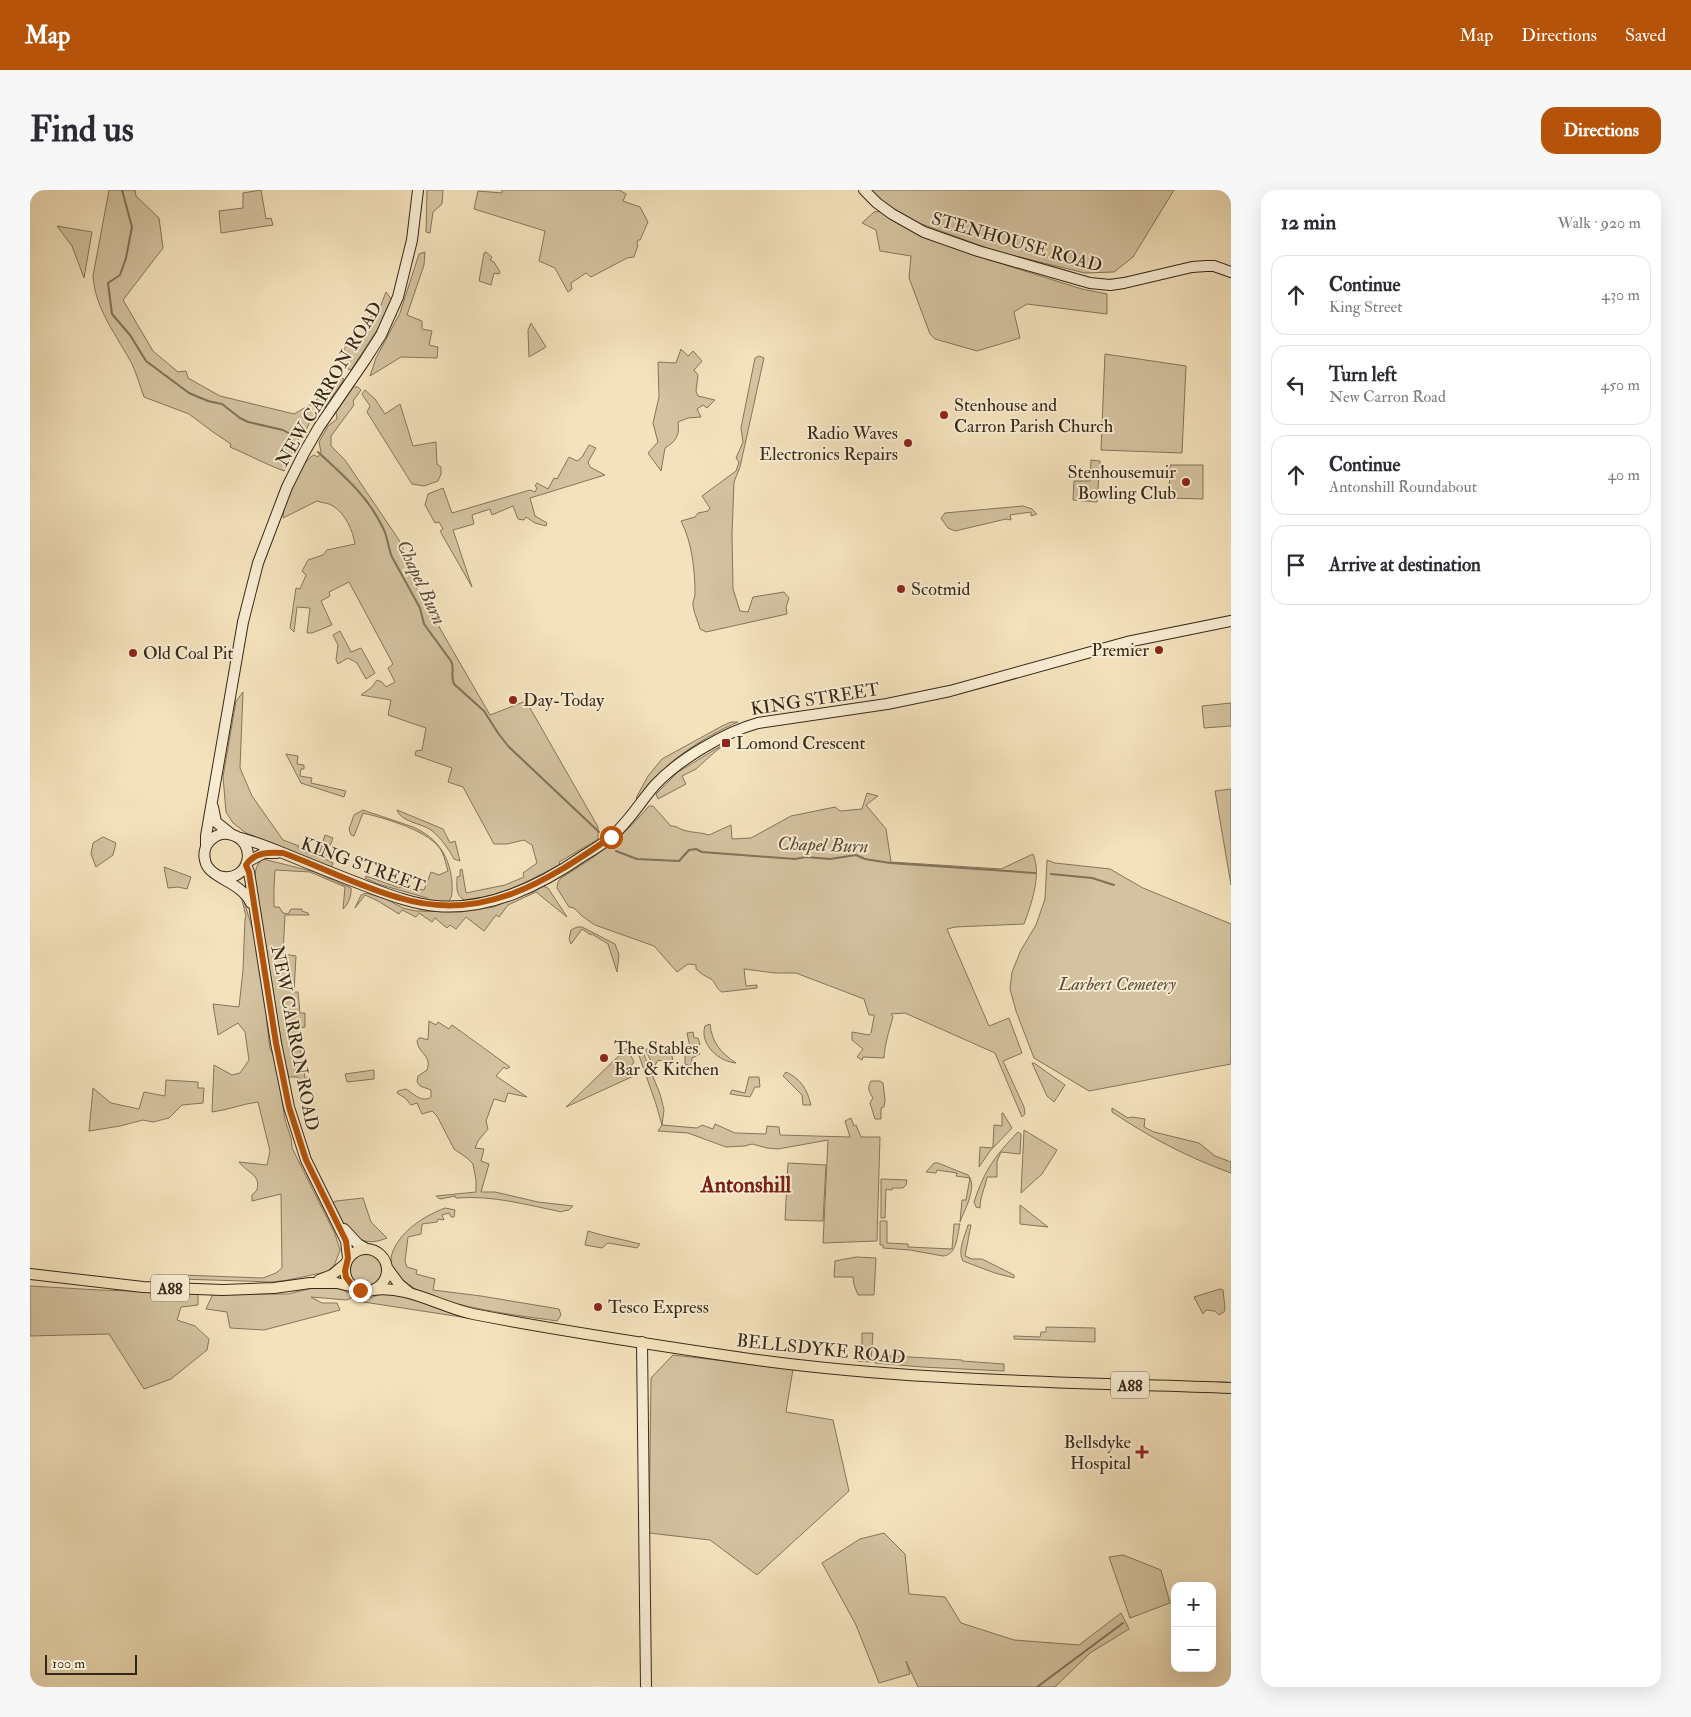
<!DOCTYPE html>
<meta charset="utf-8">
<style>
:root{--surface:#fff;--page:#f7f7f7;--text:#2b2b33;--muted:#7c7c81;--line:#e1e1e2;--accent:#b45309}
body{margin:0;font-family:"IM FELL Double Pica",serif;background:var(--page);color:var(--text)}
.controls{position:absolute;right:15px;bottom:15px;display:grid;overflow:hidden;border-radius:10px;box-shadow:0 5px 20px #0002}
.controls button{width:45px;height:45px;display:grid;place-items:center;padding:0;border:0;border-bottom:1px solid var(--line);background:var(--surface);color:var(--text);font:25px sans-serif}
.scale{position:absolute;left:15px;bottom:12px;width:92px;box-sizing:border-box;padding-left:5px;border:2px solid #362817;border-top:0;font-size:14px;line-height:18px;white-space:nowrap;color:#362817;-webkit-text-stroke:4px #f8ecd3;paint-order:stroke}
.stop{position:absolute;width:15px;height:15px;margin:-11px;border:4px solid #b45309;border-radius:50%;background:#fff}
.stop.end{background:#b45309;border-color:#fff;box-shadow:0 1px 5px #0008}
.list{margin:0;padding:0;list-style:none}
h2{display:flex;justify-content:space-between;align-items:center;height:65px;margin:0;padding:0 20px;font-size:21px}
h2 small{font-size:16px;font-weight:400;color:var(--muted)}
.list li{display:grid;grid-template-columns:32px 1fr auto;gap:15px;align-items:center;box-sizing:border-box;height:80px;margin:0 10px 10px;padding:0 10px;border:1px solid var(--line);border-radius:15px}
.list b{display:block;font-size:19px;white-space:nowrap}
.list p{margin:0;font-size:16px;white-space:nowrap;color:var(--muted)}
.list em{font-size:16px;font-style:normal;color:var(--muted)}
.icon{flex:none;width:28px;height:28px;fill:none;stroke:currentColor;stroke-width:2;stroke-linecap:round;stroke-linejoin:round}
.map{position:relative;flex:none;width:1201px;height:1497px;overflow:hidden;border-radius:15px}
header{display:flex;align-items:center;gap:30px;box-sizing:border-box;height:70px;padding:0 25px;background:var(--accent);color:#fff}
header strong{font-size:24px}
nav{display:flex;gap:28px;margin-inline-start:auto;font-size:18px}
.intro{display:flex;align-items:center;justify-content:space-between;box-sizing:border-box;height:120px;padding:0 30px}
h1{margin:0;font-size:35px}
.button{padding:12px 22px;border-radius:15px;background:var(--accent);color:#fff;font-size:18px;font-weight:700}
main{display:flex;gap:30px;padding:0 30px}
aside{flex:1;background:var(--surface);border-radius:15px;box-shadow:0 5px 20px #0002}
.map>svg:first-child{display:block}
</style>
<header>
<strong>Map</strong>
<nav><a>Map</a><a>Directions</a><a>Saved</a></nav>
</header>
<div class="intro"><h1>Find us</h1><a class="button">Directions</a></div>
<main>
<div class="map">
<svg width="1201" height="1497" viewBox="0 0 1201 1497">
<rect width="100%" height="100%" fill="#f4e2bc"/>
<filter id="stains"><feTurbulence type="fractalNoise" baseFrequency=".004" numOctaves="4"/><feColorMatrix values="0 0 0 0 .2 0 0 0 0 .09 0 0 0 0 .02 0 0 0 .5 -.17"/></filter>
<radialGradient id="worn" r=".72"><stop offset=".6" stop-color="#630" stop-opacity="0"/><stop offset="1" stop-color="#630" stop-opacity=".3"/></radialGradient>
<path fill="#d4c2a0" stroke="#85755c" d="M79,0H105L106,6L129,28L133,58L93,110L123,161L148,182L156,181L158,188L190,206L264,224L283,213L311,187L314,189L296,216L280,232L274,244L269,248L254,281C235,274 219,265 200,257L201,254L183,242L159,224L114,207C110,196 107,185 102,174C87,146 65,119 63,86Z
M231,0L236,29L241,28L243,35L191,43L189,21L213,18V3Z
M397,0H413L412,14L403,22L400,43L396,42Z
M472,0H589L596,4L593,11L610,17L618,32L610,50H608L607,54L608,55L604,67L597,68L561,87L556,83L541,93L542,99L538,102L525,78L509,71L515,41L444,19L448,1L472,3Z
M841,0H1144L1103,67L1084,82L1055,83L968,62L886,32L860,18L847,8Z
M851,21L892,46L947,66L1052,99L1077,104V124L997,114L984,122L990,148L947,161L905,149L900,144L879,88L881,66L850,61L846,40L832,33L844,22Z
M27,36L62,42L54,88L42,56Z
M395,62L394,75L377,125L392,131V139L402,141L399,155L408,157L407,168L371,167L340,186L346,168L370,123L389,64Z
M456,62L462,67L460,70L464,72L470,82L469,84L464,83L461,95L449,91L454,63Z
M356,102L362,110L349,137L321,180L318,179L314,163L316,150L333,145L340,127L347,125Z
M501,133L516,157L499,167L498,140Z
M651,159L658,166L663,161L672,171L664,180L668,185L666,201L668,206L685,210L677,218L673,215L667,219L671,227L658,228L648,232C650,246 646,251 635,258L631,281L618,263L628,252L623,233L629,207L628,172L646,173Z
M1075,164L1156,176L1152,263L1071,260Z
M729,166L734,168L710,277L704,292L702,344L703,399L710,421L718,422L723,407L754,402L759,408L756,417L757,424L676,442L670,439C668,431 664,423 663,416C662,412 665,408 665,404C665,380 662,352 651,331L665,327L668,323L678,321L680,318L672,306L706,281L709,272L706,268L713,252L711,238L725,168Z
M323,197H328L331,200L323,211L324,215L301,246V256L315,270L371,353L386,397L460,525L496,511L568,637V647L567,650L529,672L530,675L470,705L436,711C425,706 427,697 427,687L430,686V680L432,679L436,703L475,695L494,687L493,683L507,673L502,655L494,650L477,654H464L433,597L418,592L422,578L385,565L386,561L392,560L396,538L358,525L361,510L331,505L342,497L347,490L352,492L356,497L365,492L358,478L363,474L319,392L299,402L300,406L291,411L302,435L282,443H277L280,418L267,417L264,442L260,438L266,398L270,399L276,385L272,381L278,370L293,365L297,360L325,354C323,341 315,323 303,316C299,313 292,313 287,311L253,328C254,321 254,314 257,308C261,296 273,270 284,265L288,267L291,262L289,252L298,236L307,229L306,222Z
M335,200L345,209L355,224L370,214L383,256L406,252L407,274L411,277V284L408,291L394,296L382,294L337,222L340,216L332,204Z
M559,255L566,258L558,272L560,277L575,285L500,308L505,326L517,333L516,336L505,333L496,327L494,330L488,329L483,316L462,325L460,319L442,325L444,334L423,340L442,397L410,341L413,339L409,332L405,333L395,315L398,304L413,298L422,323L500,300L505,302L507,298L505,296L507,293L518,299L524,288L527,289L539,267L547,271L552,267Z
M1061,270L1070,271L1067,312L1043,310L1044,291H1060Z
M1140,275H1173V309L1139,308Z
M993,316L1002,319L1007,324L1001,326V322L980,325L981,330L976,329L925,341L918,338L911,328L915,323Z
M310,441L321,462L331,458L345,483L336,489L327,473L318,468L308,474L306,470L308,455L303,445Z
M213,502L210,578L222,606L253,650L269,656L268,659L288,667L295,645L303,648L295,669L303,673L301,678L216,643L203,633L196,622L193,587L206,511Z
M1201,513V536L1174,538L1172,516Z
M701,532H708C682,543 649,563 630,583C621,591 615,601 608,610L606,608L618,586L632,569L692,536Z
M694,554L695,555L687,560L666,579L652,586L656,594L628,609L626,604L648,582Z
M256,564L268,566L267,574L274,575V579H271L270,586L282,588L281,593L316,601L314,607L271,593Z
M1201,599V695L1185,601Z
M837,603L848,606L836,615L856,639L861,672L971,679L1003,664C1012,685 1001,715 994,734L925,737L917,739L959,836L979,828L992,863L973,871L994,917L995,924L992,927L965,863L875,823L861,824L863,827C859,841 855,853 854,868L833,867L832,870L827,867L833,859L822,850V842L839,845L841,843L844,827V825H839L834,809L766,783H745L714,779L716,796L727,795V798L692,802C686,799 686,793 681,789C675,786 671,784 666,779V775L658,774L647,782L624,756L565,735L552,726L544,718L539,717L527,698L528,692L531,688C568,665 590,650 619,616H623L641,636C647,636 648,638 653,640C662,643 671,642 679,645L701,635L702,649L721,648L761,626L805,617L810,621L832,619Z
M333,620L383,637C408,648 420,667 422,693C422,701 423,707 418,712L399,711L397,708L348,694L335,688L336,686L367,697L394,700L401,682L409,685L418,681C416,675 415,668 412,662C402,641 354,628 333,623L324,646L321,645L319,639L324,625Z
M367,620L413,639L420,653L425,651L430,671L424,669C418,658 411,648 401,640C391,633 371,632 367,620Z
M73,647L86,653L83,665L66,677L61,664L63,653Z
M233,669L285,682L321,698C322,705 318,715 313,719L315,697L280,682L245,680L244,697V717H249L253,723L258,724L261,719H272V721L278,723L279,725H255L253,764L266,766L264,802H268L270,823H275V837L269,838L270,859L275,888H280L281,892L278,893L280,904L271,905L268,887H259L254,870L226,694C225,685 224,675 233,669Z
M1017,670L1025,673L1080,679L1113,698L1201,734V874L1059,901L1004,868L986,821L980,799L982,782L991,760L1006,735L1015,709Z
M134,677L161,687L157,699L148,697L138,698Z
M513,696L518,698L537,727L506,702L478,715L469,727L466,725L454,741L436,727L426,739L420,735L417,738L405,728L402,732L389,723L386,727L372,720L369,724L348,711L335,705L325,718L331,705L336,703L356,709L373,718L386,721L431,722L464,717Z
M211,706L213,708L225,747L237,814V834L240,859L246,870L255,930L261,948L262,958L305,1044L310,1060L304,1076L296,1082L258,1090L243,1092L150,1089L151,1085L233,1088L246,1083L252,1078L251,1004L222,1011V1005L227,1000C231,984 217,983 209,972L237,975L240,961L228,912C212,914 198,920 182,922L184,875L202,885L210,883L219,870L215,842L208,833L188,845L183,814L209,817L213,780L215,729L216,726Z
M547,737H552L585,754L589,765L587,782L578,754L562,744L561,745L552,739L541,754L539,749L541,740Z
M399,831L406,835L408,832L419,839L422,835L480,877L476,879L474,877L466,886L497,907L478,903L475,912L464,909L456,931L458,939L448,951L445,958L454,959L451,971L459,974L451,1002H465L508,1012L543,1016L539,1020L533,1021L532,1022C497,1015 463,1005 426,1008L425,1006L410,1009L406,1006L446,1002V990L443,974L437,968L424,959L407,926L402,921L392,924L387,913L381,915L375,908L367,903L368,901L376,899C384,904 392,913 401,907V900L390,896L387,892L388,886L397,880C402,865 389,865 387,851L389,848H392L398,850Z
M680,834C682,853 691,863 706,873C690,872 669,855 675,836Z
M663,842L664,848H668L670,854L666,857L670,864L662,868L661,876L655,874V865L661,862L657,843Z
M606,857H611L630,904L634,920L632,935L667,938L672,935L683,939L685,934L705,943L736,944L737,936L749,937L750,945L820,947L815,931L821,928L824,936L826,935L831,947H850L847,1051L793,1053L798,950L748,959L737,958L722,954L715,956L696,957L658,943L628,941L632,935L626,914Z
M597,858L604,872L600,877L602,881H605L608,884L536,917Z
M615,859H625L642,866L643,871L639,873L628,870L624,877Z
M1002,873H1004L1035,895L1024,912L1017,906Z
M344,880V889L317,892L315,884Z
M756,882C771,889 777,899 781,915H773L772,905L753,886Z
M719,887H729L730,897H725L720,907L700,904L702,900L715,903Z
M136,890L168,892V898H174L173,913L152,915L139,928L123,932L113,930L90,936L59,941L63,898L81,913L109,919L114,902L135,906Z
M841,891H850L853,893L855,910L854,917L851,918V929H845L840,913L843,908C839,902 837,898 841,891Z
M1082,918L1098,928L1102,927L1115,929L1114,937L1124,942L1169,953L1185,966L1201,972V983C1159,968 1119,947 1082,922Z
M972,923H973L982,938L960,961L949,977L950,957L961,958L963,956L964,935L972,936Z
M994,940L1027,960L1012,984L991,1003Z
M988,942L991,944L990,964L971,962L967,971V987H957C955,998 950,1007 950,1018L946,1017L944,1012C955,979 965,966 988,942Z
M758,973L796,975L793,1031L755,1030Z
M904,973H908L938,985C948,996 935,1019 930,1032L932,1010H936L940,988L926,986L927,983L907,980L906,983L896,982Z
M851,989L877,990L876,995L873,998H862V1000L856,999L855,1028H851Z
M333,1008L341,1032L357,1048C326,1061 315,1038 302,1013L306,1011Z
M990,1015L1018,1037L990,1034Z
M415,1018L425,1020L424,1027H421L419,1023L412,1025L414,1030L408,1029L407,1032L392,1034L391,1044L378,1047L375,1071L377,1077L387,1080L386,1084L405,1089L403,1100L451,1106L529,1119L531,1125L527,1131C497,1126 341,1112 363,1061C372,1040 394,1026 415,1018Z
M850,1031H857V1053L878,1054V1057L922,1059L924,1034H930C927,1046 927,1065 913,1066L880,1060L853,1058V1055H850Z
M938,1035H941L935,1066L942,1069H952L984,1085V1088L965,1083L933,1071C927,1061 935,1046 938,1035Z
M558,1041C576,1047 592,1049 610,1054L607,1058L578,1053L572,1058L555,1055Z
M318 1080a18 18 0 1 1 36 0a18 18 0 1 1-36 0Z
M826,1067L846,1068L844,1105H828L824,1095L823,1087H804L805,1071Z
M0,1096L69,1100L168,1103V1115L151,1117L147,1130L165,1136L179,1149L177,1160L141,1189L114,1199L79,1144L0,1146Z
M291,1096C303,1096 311,1098 322,1105L321,1108L317,1110L281,1107L292,1113H307L310,1120L234,1140L200,1138L197,1122L176,1119L183,1104H258Z
M1190,1099L1193,1100L1195,1119L1194,1122L1189,1125L1185,1121L1176,1120L1173,1124L1164,1107Z
M351,1104H365L451,1130L327,1111L329,1108L337,1109Z
M1016,1137L1065,1138V1152L984,1149V1146L1010,1147L1011,1142H1016Z
M832,1143H843L841,1172L827,1171V1158H832Z
M643,1165L763,1179L756,1222L803,1230L819,1301L727,1385L680,1350L619,1343L621,1188Z
M845,1165L932,1170V1171L974,1174V1181L892,1177L845,1173Z
M854,1343L875,1364L879,1404L915,1407L931,1433L984,1450L1049,1455L1091,1423L1099,1439L1060,1463L1025,1497H888L876,1471L880,1484L849,1493L826,1435L792,1373L830,1349Z
M1093,1365L1131,1380L1140,1413L1100,1428L1079,1367Z"/>
<g fill="none" stroke-linecap="round" stroke-linejoin="round">
<path stroke="#817258" stroke-width="2" d="M92,0L102,37L96,68L90,85L78,93L82,124L100,145L116,171L159,203L178,211L192,214L210,228L218,232L253,240L262,245
M288,262C313,285 338,306 353,338C358,347 358,358 362,367L390,418L394,434L421,471C425,478 420,486 424,494L454,521L468,543L478,556L569,642
M586,661L607,669L649,671L659,660L666,659L672,662L765,669L776,667L800,669L826,665L835,669L860,673L1005,683
M1021,684L1062,688L1084,695
M1007,1497L1093,1433"/>
<defs>
<path id="secondary" d="M834,0L847,13L862,24L894,42L948,61L1060,93L1080,95L1094,93L1162,77L1176,76H1184L1201,82
M183,617L186,632L201,644
M207,647C224,651 238,657 253,663C282,675 312,687 341,698C362,706 384,714 406,716C460,721 511,695 553,666C563,660 573,654 581,647C599,632 610,612 625,595C648,570 695,542 728,533L857,514L920,501L1097,452L1201,431
M176,656V646L213,432L228,373L257,297L274,263L289,237L335,170L351,145L368,107L382,50L388,0
M217,672L234,663H247
M216,675L219,682L246,853L259,917L276,970L316,1051L318,1068
M189,686C220,695 230,650 199,644C193,643 186,645 182,649C176,654 173,662 175,670C178,689 210,690 221,713
M314,1039L328,1054L335,1058
M612,1152L616,1497"/>
<path id="primary" d="M315 1080a21 21 0 1 1 42 0a21 21 0 1 1-42 0Z
M358,1079L369,1094L380,1103
M0,1084L113,1097L193,1100L244,1098L280,1093H307L324,1097
M289,1090L302,1085L315,1074
M343,1100C377,1095 410,1117 443,1124C530,1141 618,1154 706,1167C869,1191 1036,1192 1201,1198"/>
</defs>
<use href="#secondary" stroke="#362817" stroke-width="12"/>
<use href="#primary" stroke="#362817" stroke-width="12"/>
<use href="#secondary" stroke="#f8ecd3" stroke-width="10"/>
<use href="#primary" stroke="#f4e2bc" stroke-width="10"/>
</g>
<g fill="none" stroke-linecap="round" stroke-linejoin="round">
<path stroke="#b45309" stroke-width="6" d="M330,1100L324,1098L316,1087L315,1081L318,1068L316,1051L276,970L259,917L246,853L219,682L216,675C224,662 240,662 253,663C292,677 330,697 370,708C452,733 516,692 581,647"/>
</g>
<g fill="#8f2418" stroke="#f8ecd3" stroke-width="2">
<circle cx="914" cy="225" r="5"/>
<circle cx="878" cy="253" r="5"/>
<circle cx="1156" cy="292" r="5"/>
<circle cx="871" cy="399" r="5"/>
<circle cx="1129" cy="460" r="5"/>
<circle cx="103" cy="463" r="5"/>
<circle cx="483" cy="510" r="5"/>
<rect x="691" y="548" width="10" height="10" rx="2.5"/>
<circle cx="574" cy="868" r="5"/>
<circle cx="568" cy="1117" r="5"/>
<path d="M1109.5 1254.5h5v5h5v5h-5v5h-5v-5h-5v-5h5z"/>
</g>
<g text-anchor="middle" stroke-width="4" stroke-linejoin="round" paint-order="stroke">
<g fill="#f8ecd3" stroke="#70634f" stroke-width="1">
<rect x="121" y="1084.5" width="38" height="27" rx="4"/>
<rect x="1081" y="1181.5" width="38" height="27" rx="4"/>
</g>
<g font-size="16" font-weight="bold" fill="#362817">
<text x="140" y="1104">A88</text>
<text x="1100" y="1201">A88</text>
</g>
<g font-size="18" fill="#362817" stroke="#f8ecd3">
<text transform="translate(987 52) rotate(16)" y="6">STENHOUSE ROAD</text>
<text transform="translate(299 194) rotate(-59)" y="6">NEW CARRON ROAD</text>
<text transform="translate(785 509) rotate(-9)" y="6">KING STREET</text>
<text transform="translate(333 675) rotate(20)" y="6">KING STREET</text>
<text transform="translate(265 848) rotate(79)" y="6">NEW CARRON ROAD</text>
<text transform="translate(791 1159) rotate(6)" y="6">BELLSDYKE ROAD</text>
</g>
<g font-size="18" fill="#362817" stroke="#f8ecd3" text-anchor="start">
<text x="924" y="221">Stenhouse and<tspan x="924" dy="21">Carron Parish Church</tspan></text>
<text x="868" y="249" text-anchor="end">Radio Waves<tspan x="868" dy="21">Electronics Repairs</tspan></text>
<text x="1146" y="288" text-anchor="end">Stenhousemuir<tspan x="1146" dy="21">Bowling Club</tspan></text>
<text x="881" y="405">Scotmid</text>
<text x="1119" y="466" text-anchor="end">Premier</text>
<text x="113" y="469">Old Coal Pit</text>
<text x="493" y="516">Day-Today</text>
<text x="706" y="559">Lomond Crescent</text>
<text x="584" y="864">The Stables<tspan x="584" dy="21">Bar &amp; Kitchen</tspan></text>
<text x="578" y="1123">Tesco Express</text>
<text x="1101" y="1258" text-anchor="end">Bellsdyke<tspan x="1101" dy="21">Hospital</tspan></text>
</g>
<g font-size="18" font-style="italic" fill="#5e4e39" stroke="#f8ecd3">
<text x="1087" y="800">Larbert Cemetery</text>
</g>
<g font-size="19" font-style="italic" fill="#5c4d38" stroke="#f8ecd3">
<text transform="translate(392 392) rotate(65)" y="7">Chapel Burn</text>
<text transform="translate(793 654) rotate(2)" y="7">Chapel Burn</text>
</g>
<g font-size="22" font-weight="bold" fill="#7a1f14" stroke="#f8ecd3">
<text x="716" y="1002">Antonshill</text>
</g>
</g>
<rect width="100%" height="100%" filter="url(#stains)"/>
<rect width="100%" height="100%" fill="url(#worn)"/>
</svg>
<div class="controls">
<button>+</button>
<button>−</button>
</div>
<div class="scale">100 m</div>
<div class="stop" style="left:581px;top:647px"></div>
<div class="stop end" style="left:330px;top:1100px"></div>
</div>
<aside>
<h2>12 min<small>Walk · 920 m</small></h2>
<ul class="list">
<li><svg class="icon" aria-label="ahead" viewBox="0 0 24 24"><path d="M12 20V5M6 11l6-6 6 6"/></svg><div><b>Continue</b><p>King Street</p></div><em>430 m</em></li>
<li><svg class="icon" aria-label="left" viewBox="0 0 24 24"><path d="M17 20v-9H6M10 6l-5 5 5 5"/></svg><div><b>Turn left</b><p>New Carron Road</p></div><em>450 m</em></li>
<li><svg class="icon" aria-label="ahead" viewBox="0 0 24 24"><path d="M12 20V5M6 11l6-6 6 6"/></svg><div><b>Continue</b><p>Antonshill Roundabout</p></div><em>40 m</em></li>
<li><svg class="icon" aria-label="arrive" viewBox="0 0 24 24"><path d="M6 21V4h12l-3 4 3 4H6"/></svg><div><b>Arrive at destination</b></div></li>
</ul>
</aside>
</main>
